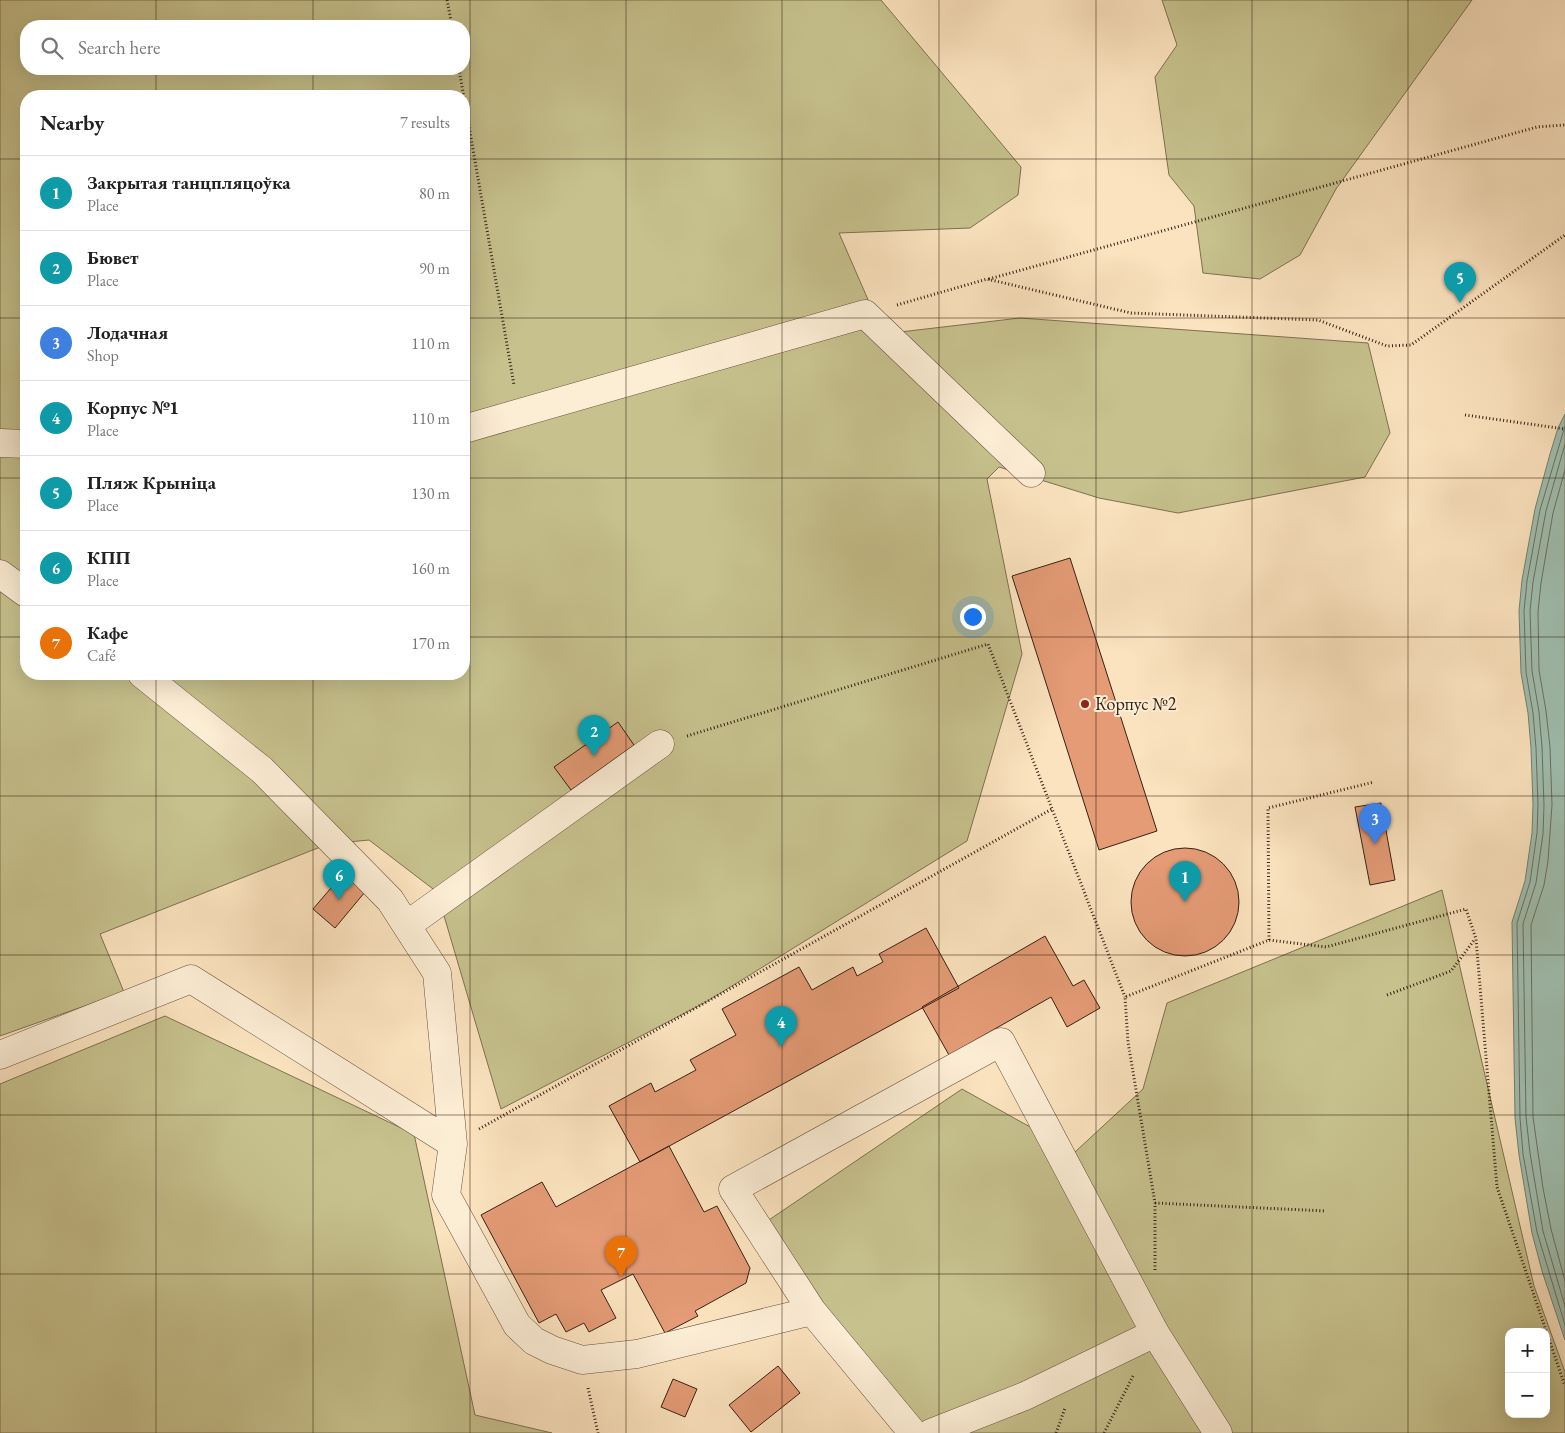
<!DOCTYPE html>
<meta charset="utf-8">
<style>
:root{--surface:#fff;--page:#f2f2f2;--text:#222;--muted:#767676;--line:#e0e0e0;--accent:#2563eb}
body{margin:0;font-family:"EB Garamond",serif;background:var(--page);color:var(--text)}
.controls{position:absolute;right:15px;bottom:15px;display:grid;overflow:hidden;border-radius:10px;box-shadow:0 5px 20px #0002}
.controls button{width:45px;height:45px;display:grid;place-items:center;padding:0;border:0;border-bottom:1px solid var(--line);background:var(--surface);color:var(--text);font:25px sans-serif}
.you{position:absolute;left:972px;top:616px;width:18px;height:18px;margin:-12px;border:4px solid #fff;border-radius:50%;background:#1a73e8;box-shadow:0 0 0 8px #1a73e833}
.badge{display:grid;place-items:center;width:32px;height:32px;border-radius:50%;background:var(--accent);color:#fff;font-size:16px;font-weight:700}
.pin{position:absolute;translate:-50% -41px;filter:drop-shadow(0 1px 2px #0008)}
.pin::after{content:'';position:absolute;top:26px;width:18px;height:15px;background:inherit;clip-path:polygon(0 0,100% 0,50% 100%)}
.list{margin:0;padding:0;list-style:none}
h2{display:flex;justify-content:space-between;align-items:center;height:65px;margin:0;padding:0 20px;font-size:21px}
h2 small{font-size:16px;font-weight:400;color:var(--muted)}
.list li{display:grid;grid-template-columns:32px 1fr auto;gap:15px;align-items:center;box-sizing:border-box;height:75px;padding:0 20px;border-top:1px solid var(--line)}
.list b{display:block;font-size:19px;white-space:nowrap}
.list p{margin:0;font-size:16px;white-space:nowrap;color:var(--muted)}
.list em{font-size:16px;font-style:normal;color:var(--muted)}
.icon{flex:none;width:28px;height:28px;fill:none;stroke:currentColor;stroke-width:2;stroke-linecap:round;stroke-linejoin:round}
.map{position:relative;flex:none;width:1565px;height:1433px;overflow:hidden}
.search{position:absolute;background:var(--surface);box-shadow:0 5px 20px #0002;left:20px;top:20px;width:450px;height:55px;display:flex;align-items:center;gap:12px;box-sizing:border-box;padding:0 18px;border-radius:20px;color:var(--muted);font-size:19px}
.panel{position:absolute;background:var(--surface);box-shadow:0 5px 20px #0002;left:20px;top:90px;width:450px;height:590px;border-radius:20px}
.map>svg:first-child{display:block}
</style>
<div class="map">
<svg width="1565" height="1433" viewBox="0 0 1565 1433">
<rect width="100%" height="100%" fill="#fbe3bf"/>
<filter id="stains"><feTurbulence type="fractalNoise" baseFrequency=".004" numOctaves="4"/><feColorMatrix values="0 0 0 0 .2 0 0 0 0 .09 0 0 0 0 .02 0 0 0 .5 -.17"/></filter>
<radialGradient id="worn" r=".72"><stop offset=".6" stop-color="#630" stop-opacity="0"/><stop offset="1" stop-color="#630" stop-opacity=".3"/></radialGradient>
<path fill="#c6c18d" stroke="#7f7050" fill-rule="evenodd" d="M0,0H881L1021,167L1018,195L970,228L839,233L883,334L1020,318L1368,343L1390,433L1365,477L1178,513L1099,498L999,467L987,479L1022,654L967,841L706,1002L501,1109L437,892L369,840L328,844L100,934L124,992L0,1036ZM26,26H464V69H26ZM26,96H464V674H26Z
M1162,0H1472L1336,189L1300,255L1260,279L1203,273L1194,206L1169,175L1155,77L1177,45Z
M1442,890L1534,1286L1565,1372V1433H919L763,1224L962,1089L1075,1152L1143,1089L1167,1003ZM1509,1332H1546V1414H1509Z
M165,1016L414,1134L475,1415L552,1433H0V1084Z"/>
<path fill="#9fbeaf" stroke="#767f71" d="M1565,414V1340L1542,1271L1532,1233L1519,1155L1515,1118L1512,922L1525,881L1532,833L1533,805L1531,748L1528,713L1521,673L1519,611L1522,580L1535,509L1550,454L1558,428Z"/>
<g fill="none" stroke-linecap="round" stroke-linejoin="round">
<path stroke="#6c6f62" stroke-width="1" d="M1565,426L1540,510L1527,581L1524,611L1526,672L1533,713L1536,748L1538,805L1537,833L1530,882L1517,923L1520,1118L1523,1154L1537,1232L1565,1325
M1565,444L1546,511L1533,582L1530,611L1532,671L1539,712L1542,747L1544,805L1543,834L1536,883L1523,924L1526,1117L1530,1153L1543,1231L1565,1306
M1565,470L1553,513L1541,583L1538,612L1539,670L1546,711L1550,747L1552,805L1548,861L1544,885L1531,925L1533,1117L1543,1188L1551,1229L1565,1281"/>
</g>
<path fill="#e49b76" stroke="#382014" d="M1070,558L1157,831L1099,850L1012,576Z
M618,722L634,745L571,790L554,767Z
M1381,803L1395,880L1370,885L1355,807Z
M1131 902a54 54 0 1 1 108 0a54 54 0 1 1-108 0Z
M343,874L365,892L335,928L313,909Z
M926,928L959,988L640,1162L609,1106L651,1083L655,1092L696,1070L690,1060L736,1035L722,1009L799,967L812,990L853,967L857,976L883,962L879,954Z
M1045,936L1073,986L1084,980L1100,1008L1067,1027L1051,997L949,1055L922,1007Z
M669,1146L704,1212L717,1206L750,1268L746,1283L695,1311L698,1316L665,1333L633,1274L601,1290L616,1318L589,1332L584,1323L566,1332L556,1314L539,1323L481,1215L542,1182L556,1207Z
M778,1366L800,1393L751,1432L729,1405Z
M673,1379L697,1389L685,1417L661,1407Z"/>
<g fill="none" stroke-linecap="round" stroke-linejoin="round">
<defs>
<path id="minor" d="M464,429L865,314L1031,473
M0,443L26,444
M0,574L26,593
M142,674L262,770L390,900L437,973L453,1144L446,1195L517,1325L534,1341L552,1350L582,1360L637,1354L812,1311L913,1433
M407,925L660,744
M0,1055L191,979L453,1144
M812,1311L733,1189L1001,1042L1155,1333L1218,1433
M931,1433L1025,1396L1155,1333"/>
</defs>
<use href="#minor" stroke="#69513f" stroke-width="29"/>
<path stroke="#382014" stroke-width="3" stroke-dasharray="1 2.5" stroke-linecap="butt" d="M447,0L452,26
M459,69L514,385
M989,279L1537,127L1565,125
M897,305L987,279L1131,313L1318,320L1387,346L1411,345L1565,235
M1465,415L1565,429
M687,736L988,644L1052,809
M1269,940L1268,808L1374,782
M1387,995L1451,971L1475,939
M479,1129L1052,809L1125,997
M1155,1203L1326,1211
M1155,1270V1203L1128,1042L1125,997L1269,940L1326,947L1466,909L1476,939L1497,1187L1565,1386
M588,1388L598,1433
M1056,1433L1065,1408
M1104,1433L1133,1376"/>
<use href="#minor" stroke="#fcedd5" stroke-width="28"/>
</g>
<path fill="none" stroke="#382014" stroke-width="1" stroke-opacity="0.55" d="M156,0V26M313,0V26M470,0V1433M626,0V1433M782,0V1433M939,0V1433M1096,0V1433M1252,0V1433M1408,0V1433M156,69V96M313,69V96M0,159H26M464,159H1565M0,318H26M464,318H1565M0,478H26M464,478H1565M0,637H26M464,637H1565M156,674V1433M313,674V1433M0,796H1565M0,955H1565M0,1115H1565M0,1274H1565"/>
<circle fill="#8f2418" stroke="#fcedd5" stroke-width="2" cx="1085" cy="704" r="5"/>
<g text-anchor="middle" stroke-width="4" stroke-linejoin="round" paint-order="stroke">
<g font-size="18" fill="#382014" stroke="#fcedd5" text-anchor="start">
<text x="1095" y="710">Корпус №2</text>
</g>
</g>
<rect width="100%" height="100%" filter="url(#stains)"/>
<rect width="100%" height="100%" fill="url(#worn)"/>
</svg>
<div class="controls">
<button>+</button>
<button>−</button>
</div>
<div class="you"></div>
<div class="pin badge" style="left:1185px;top:902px;background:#0f9aa8">1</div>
<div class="pin badge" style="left:594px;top:756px;background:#0f9aa8">2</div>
<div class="pin badge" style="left:1375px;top:844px;background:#3f7fe0">3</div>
<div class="pin badge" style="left:781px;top:1047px;background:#0f9aa8">4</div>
<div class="pin badge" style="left:1460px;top:303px;background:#0f9aa8">5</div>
<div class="pin badge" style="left:339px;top:900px;background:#0f9aa8">6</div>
<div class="pin badge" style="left:621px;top:1277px;background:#e8710a">7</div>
<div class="search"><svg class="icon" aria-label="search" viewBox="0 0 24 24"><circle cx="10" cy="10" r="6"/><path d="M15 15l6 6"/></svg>Search here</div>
<section class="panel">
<h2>Nearby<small>7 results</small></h2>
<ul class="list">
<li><span class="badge" style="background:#0f9aa8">1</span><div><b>Закрытая танцпляцоўка</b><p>Place</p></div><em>80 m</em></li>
<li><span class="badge" style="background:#0f9aa8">2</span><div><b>Бювет</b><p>Place</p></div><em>90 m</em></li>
<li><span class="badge" style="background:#3f7fe0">3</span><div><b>Лодачная</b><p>Shop</p></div><em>110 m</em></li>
<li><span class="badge" style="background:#0f9aa8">4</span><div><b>Корпус №1</b><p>Place</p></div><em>110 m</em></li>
<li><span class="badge" style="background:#0f9aa8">5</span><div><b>Пляж Крыніца</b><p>Place</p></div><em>130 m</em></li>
<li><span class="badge" style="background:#0f9aa8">6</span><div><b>КПП</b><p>Place</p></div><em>160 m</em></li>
<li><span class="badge" style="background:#e8710a">7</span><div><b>Кафе</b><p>Café</p></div><em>170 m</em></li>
</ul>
</section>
</div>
